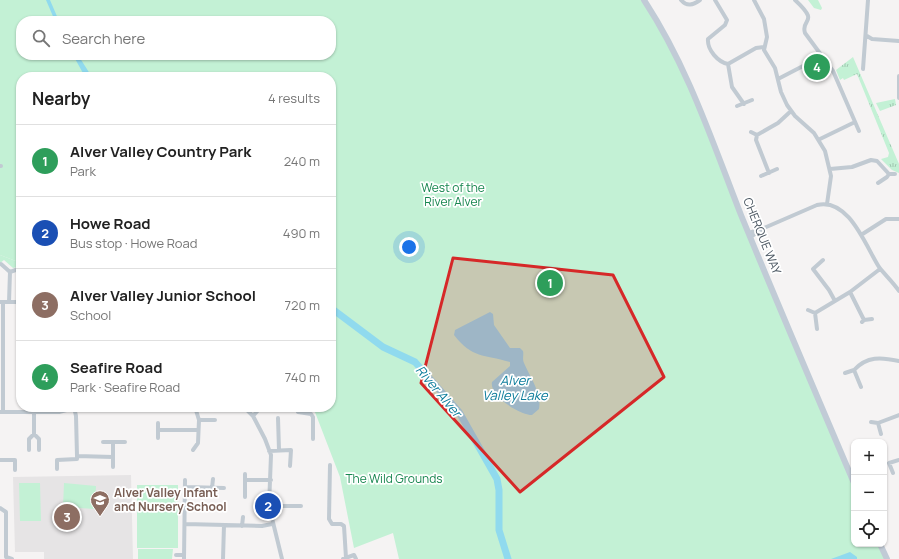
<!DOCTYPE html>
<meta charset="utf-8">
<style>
:root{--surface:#fff;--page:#f6f6f6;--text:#222;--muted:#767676;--line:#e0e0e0;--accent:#d93025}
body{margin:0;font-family:Manrope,sans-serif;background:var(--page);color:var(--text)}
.controls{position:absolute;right:12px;bottom:12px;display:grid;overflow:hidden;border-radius:8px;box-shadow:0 1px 3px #0004}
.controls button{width:36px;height:36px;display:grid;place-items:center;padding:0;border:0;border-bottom:1px solid var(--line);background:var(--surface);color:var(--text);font:20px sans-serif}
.you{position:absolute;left:409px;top:247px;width:14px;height:14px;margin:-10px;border:3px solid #fff;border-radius:50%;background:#1a73e8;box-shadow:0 0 0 6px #1a73e833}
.badge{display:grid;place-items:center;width:26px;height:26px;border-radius:50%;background:var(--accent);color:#fff;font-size:13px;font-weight:700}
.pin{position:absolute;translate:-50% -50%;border:2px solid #fff;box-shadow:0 1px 4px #0006}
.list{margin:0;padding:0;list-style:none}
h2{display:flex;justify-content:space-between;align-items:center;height:52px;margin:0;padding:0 16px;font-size:17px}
h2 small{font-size:13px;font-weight:400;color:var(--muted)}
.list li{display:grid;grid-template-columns:26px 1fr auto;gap:12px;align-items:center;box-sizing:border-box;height:72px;padding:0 16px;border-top:1px solid var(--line)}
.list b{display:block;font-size:15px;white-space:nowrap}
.list p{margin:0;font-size:13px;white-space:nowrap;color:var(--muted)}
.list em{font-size:13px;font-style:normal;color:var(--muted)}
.icon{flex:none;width:22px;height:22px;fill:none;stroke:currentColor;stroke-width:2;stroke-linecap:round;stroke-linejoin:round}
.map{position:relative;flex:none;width:899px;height:559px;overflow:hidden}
.search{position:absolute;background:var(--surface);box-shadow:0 1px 3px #0004;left:16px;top:16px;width:320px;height:44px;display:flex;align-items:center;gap:10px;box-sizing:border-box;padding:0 14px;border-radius:16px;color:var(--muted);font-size:15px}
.panel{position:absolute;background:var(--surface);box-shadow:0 1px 3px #0004;left:16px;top:72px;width:320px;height:340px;border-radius:16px}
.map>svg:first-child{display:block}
</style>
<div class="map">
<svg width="899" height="559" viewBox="0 0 899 559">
<defs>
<pattern id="grass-tufts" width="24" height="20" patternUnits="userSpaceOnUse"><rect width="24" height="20" fill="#c3f1d5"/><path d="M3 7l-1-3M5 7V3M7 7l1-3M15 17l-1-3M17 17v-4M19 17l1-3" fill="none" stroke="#a0c6b0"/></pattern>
<pattern id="forest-crowns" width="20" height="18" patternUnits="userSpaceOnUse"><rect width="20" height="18" fill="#c3f1d5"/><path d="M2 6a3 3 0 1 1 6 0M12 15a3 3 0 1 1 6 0" fill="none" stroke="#a0c6b0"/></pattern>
</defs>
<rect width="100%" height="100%" fill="#f5f3f3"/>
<path fill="#e6e4e5" d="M131,475L133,559H44V552H15L13,477Z"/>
<path fill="url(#grass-tufts)" d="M853,57L899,164V173L892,170L881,159L888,157L889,153L857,74L844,80L843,78L840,80L836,70Z
M895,99L896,105L880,111L876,103Z
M0,255L21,263V266L13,268L4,260L0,263Z"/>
<path fill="url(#forest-crowns)" d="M808,0H818L822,8L821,10L814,8Z"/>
<path fill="#c3f1d5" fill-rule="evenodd" d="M0,0H643L676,55L854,483V544H881L888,559H399L393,533L354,548L340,477L313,407H331V77H21V263L0,255ZM21,21H331V55H21Z
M818,59L825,68L816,75L809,65Z
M19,483H40L41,521H20Z
M64,483L96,486L95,509L63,507Z
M137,485H178V548H137Z
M138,549H173L172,559H138Z"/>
<path fill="#90daee" d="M46,0H50L59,21H55Z
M73,55H78L92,77L84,75Z
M490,312L493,314L494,325L510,348H520L523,351C524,355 522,359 524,363C530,377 542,393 539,409L532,415C520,415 489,396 492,382L510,366V362C483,354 473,359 454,335L455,330Z
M850,552L857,557V559H831Z"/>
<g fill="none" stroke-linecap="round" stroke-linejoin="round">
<path stroke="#90daee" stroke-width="7" d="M331,308L383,347L415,362L459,412L497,479L499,490V530L508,559"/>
<path stroke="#c1cad2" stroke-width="4" d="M681,0C687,7 693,5 700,0
M715,0L727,20L725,25L708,39C707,50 718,62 728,64L756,48L764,47
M754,0L764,19L767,37L764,50L775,68L781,92L787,105L795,116L814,133L825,151L831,176L827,204
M795,0C821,24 800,18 805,33L833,71L859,131
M867,36L872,39L899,41
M728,64L732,87L744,104
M863,69L868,0
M899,76V98
M778,79L803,66L816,78L823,75L831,69
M737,106L752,100
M751,132L757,135
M820,139L855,122
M0,166H1
M830,169L852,167L871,160L877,161L889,174L887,177L878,183
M769,173L756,140L757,135L778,123L791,111
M889,174H895
M761,176L777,169
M749,233L764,228L817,205C849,197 866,247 879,267C885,275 893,282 899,291
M861,235L886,219H899
M750,237L762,230
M823,260L813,269L829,290L835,301
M1,264L10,272
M850,292L864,320
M0,302H21
M3,302V412
M9,302L10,272L21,268
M808,310L815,313
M862,322L864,320L872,319
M817,329L815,313L850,292L880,269
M845,373L854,370
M861,387L854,370C867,356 881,357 899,361
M74,407L76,416L77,456
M164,407H190
M244,407L253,416L265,439L271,455L269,506L282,559
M297,407L298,412L311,414L313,417V439
M0,412H59L74,408
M253,416L261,407
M278,418L279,450
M199,420H215
M871,422L878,423
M158,423V430
M34,434V412
M881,434L878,423L899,415
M158,438V430H198
M103,442H125
M29,450V439L34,434L39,439V450
M193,450L198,443L199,420L195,407
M269,451L291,450L290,466
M0,460H15V470
M330,465L329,519L332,524H341L344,526L346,558
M113,467V442
M57,469V460L77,459V456L113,457
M893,473L889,463L899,460
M245,480H271
M186,487L224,488
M212,488L213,479
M245,497V474
M269,506H301
M0,508L6,512V557L12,559
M185,524L262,526L272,524
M242,526L243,517
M176,555H184
M184,559L185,480
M223,559L224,525
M343,559L354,555L356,559"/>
<path stroke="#c1cbd6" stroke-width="6" d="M644,0C688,67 712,141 741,215C778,305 816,394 854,483
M880,544L887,559"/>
</g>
<path fill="#d62828" fill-opacity="0.2" stroke="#d62828" stroke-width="3" stroke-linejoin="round" d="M453,258L613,275L664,377L520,492L421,383Z"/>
<defs>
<symbol id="school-pin" viewBox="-11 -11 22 30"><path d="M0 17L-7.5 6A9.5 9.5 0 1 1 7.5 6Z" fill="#8d6e63" stroke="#fff"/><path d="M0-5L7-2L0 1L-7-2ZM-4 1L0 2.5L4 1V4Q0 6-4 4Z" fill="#fff"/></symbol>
</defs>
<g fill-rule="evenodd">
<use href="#school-pin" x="89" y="489" width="22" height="30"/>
</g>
<g text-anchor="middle" stroke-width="3.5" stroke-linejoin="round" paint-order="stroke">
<g font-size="12" fill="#17864f" stroke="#fff">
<text x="453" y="192">West of the<tspan x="453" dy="14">River Alver</tspan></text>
<text x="394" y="483">The Wild Grounds</text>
</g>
<g font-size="12" fill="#4a5661" stroke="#fff">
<text transform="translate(762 236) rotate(68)" y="4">CHERQUE WAY</text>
</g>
<g font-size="12" font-weight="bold" fill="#785e54" stroke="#fff" text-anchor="start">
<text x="114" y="497">Alver Valley Infant<tspan x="114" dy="14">and Nursery School</tspan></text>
</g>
<g font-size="13" font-style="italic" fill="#0c7c9b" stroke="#fff">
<text x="515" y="385">Alver<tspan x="515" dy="15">Valley Lake</tspan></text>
<text transform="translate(439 391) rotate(50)" y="5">River Alver</text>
</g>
</g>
</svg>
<div class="controls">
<button>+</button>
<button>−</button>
<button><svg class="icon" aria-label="locate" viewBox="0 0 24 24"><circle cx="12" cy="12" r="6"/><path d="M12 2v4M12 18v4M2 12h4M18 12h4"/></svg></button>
</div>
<div class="you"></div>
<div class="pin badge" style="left:550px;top:283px;background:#2e9e5b">1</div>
<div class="pin badge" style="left:268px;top:506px;background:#1a4fb4">2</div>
<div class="pin badge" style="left:67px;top:517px;background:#8d6e63">3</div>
<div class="pin badge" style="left:817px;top:67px;background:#2e9e5b">4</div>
<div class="search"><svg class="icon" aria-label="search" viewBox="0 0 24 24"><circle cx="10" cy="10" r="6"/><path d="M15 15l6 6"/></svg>Search here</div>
<section class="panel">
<h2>Nearby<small>4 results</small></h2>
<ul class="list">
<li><span class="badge" style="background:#2e9e5b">1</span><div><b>Alver Valley Country Park</b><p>Park</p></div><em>240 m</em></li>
<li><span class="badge" style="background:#1a4fb4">2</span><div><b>Howe Road</b><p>Bus stop · Howe Road</p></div><em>490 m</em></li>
<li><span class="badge" style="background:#8d6e63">3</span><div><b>Alver Valley Junior School</b><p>School</p></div><em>720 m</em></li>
<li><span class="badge" style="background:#2e9e5b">4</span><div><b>Seafire Road</b><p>Park · Seafire Road</p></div><em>740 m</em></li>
</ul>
</section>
</div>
